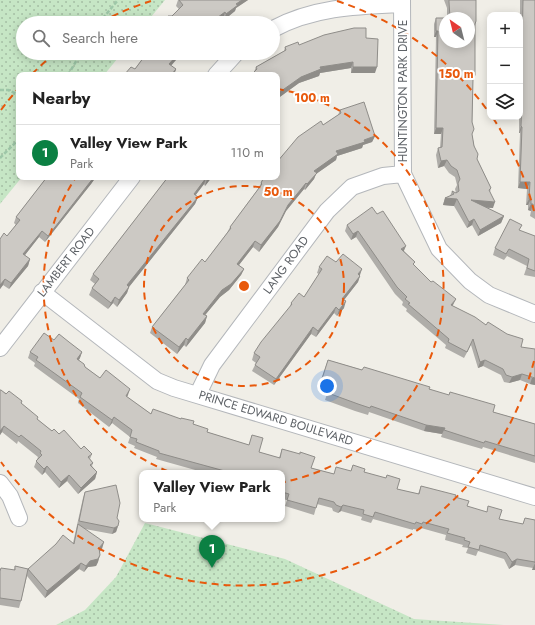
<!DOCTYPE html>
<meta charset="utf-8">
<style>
:root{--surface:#fff;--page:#f6f6f6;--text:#222;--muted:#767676;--line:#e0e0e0;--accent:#0b8043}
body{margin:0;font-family:Jost,sans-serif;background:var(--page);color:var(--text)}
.controls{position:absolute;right:12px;top:12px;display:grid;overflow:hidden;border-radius:8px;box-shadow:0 2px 10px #0003}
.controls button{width:36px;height:36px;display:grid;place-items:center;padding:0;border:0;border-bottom:1px solid var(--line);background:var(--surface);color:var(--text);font:20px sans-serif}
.compass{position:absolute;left:439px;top:12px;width:36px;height:36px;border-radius:50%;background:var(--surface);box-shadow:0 2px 10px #0003;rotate:325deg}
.you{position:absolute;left:327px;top:386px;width:14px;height:14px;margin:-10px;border:3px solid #fff;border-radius:50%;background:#1a73e8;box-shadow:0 0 0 6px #1a73e833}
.badge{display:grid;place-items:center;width:26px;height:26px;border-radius:50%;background:var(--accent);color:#fff;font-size:13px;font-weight:700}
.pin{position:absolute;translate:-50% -33px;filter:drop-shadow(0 1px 2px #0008)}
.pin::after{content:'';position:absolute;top:21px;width:14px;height:12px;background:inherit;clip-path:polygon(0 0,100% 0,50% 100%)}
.popup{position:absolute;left:139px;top:470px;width:146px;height:52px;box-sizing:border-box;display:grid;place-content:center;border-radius:8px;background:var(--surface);filter:drop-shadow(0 1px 3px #0005);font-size:13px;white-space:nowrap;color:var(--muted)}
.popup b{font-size:15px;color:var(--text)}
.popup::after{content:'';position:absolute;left:50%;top:100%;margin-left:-8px;border:8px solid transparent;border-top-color:var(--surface)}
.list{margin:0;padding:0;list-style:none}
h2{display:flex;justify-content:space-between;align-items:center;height:52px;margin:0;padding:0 16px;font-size:17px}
h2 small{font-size:13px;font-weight:400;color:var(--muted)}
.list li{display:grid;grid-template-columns:26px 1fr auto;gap:12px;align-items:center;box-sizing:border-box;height:56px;padding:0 16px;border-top:1px solid var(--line)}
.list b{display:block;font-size:15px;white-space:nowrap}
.list p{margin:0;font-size:13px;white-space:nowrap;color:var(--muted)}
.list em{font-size:13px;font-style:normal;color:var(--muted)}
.icon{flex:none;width:22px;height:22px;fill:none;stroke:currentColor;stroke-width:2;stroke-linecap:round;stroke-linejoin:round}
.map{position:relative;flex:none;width:535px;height:625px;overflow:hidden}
.search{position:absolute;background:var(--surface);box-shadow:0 2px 10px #0003;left:16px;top:16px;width:264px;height:44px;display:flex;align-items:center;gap:10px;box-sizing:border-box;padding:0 14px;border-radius:22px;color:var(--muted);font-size:15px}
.panel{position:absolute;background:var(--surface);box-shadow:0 2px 10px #0003;left:16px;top:72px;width:264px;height:108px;border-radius:8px}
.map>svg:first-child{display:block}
</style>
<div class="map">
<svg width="535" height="625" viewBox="0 0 535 625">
<defs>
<pattern id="park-dots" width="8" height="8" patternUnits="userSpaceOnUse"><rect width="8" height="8" fill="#c6e6c5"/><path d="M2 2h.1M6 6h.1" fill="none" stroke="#a4bea4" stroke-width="1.8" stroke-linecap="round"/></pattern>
</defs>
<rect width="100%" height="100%" fill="#f0eee7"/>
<path fill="url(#park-dots)" d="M0,0H165L146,23H23V53H122L104,75H19V177H22L0,204Z
M145,523L285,559L414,619L504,625H56L85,610L116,577Z"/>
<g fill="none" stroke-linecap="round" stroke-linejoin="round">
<defs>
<path id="minor" d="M402,0L403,174L439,249L470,281L489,295L535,314
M273,29C314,7 357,6 402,4
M216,75L236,53
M42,292L157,381L174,388L535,497
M0,348L132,177
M198,394L212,365L327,211L352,187L383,176L403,174
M0,483L10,496L19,518"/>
</defs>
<use href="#minor" stroke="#b4b7bb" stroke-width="18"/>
<path stroke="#9ec7a8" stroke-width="2.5" stroke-dasharray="4 2" stroke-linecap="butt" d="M99,23L118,0
M68,75L81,53
M0,90H8L19,95
M0,158L19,139"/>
<use href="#minor" stroke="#fff" stroke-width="16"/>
</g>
<path fill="#afada9" d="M178,0H248L236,8L235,11L224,20L223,19L217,23H163L164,20L172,16L179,9L176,6Z
M444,0H476V21L475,26L473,82L472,135L477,159L491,188L490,192L493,208H486L504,216L501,223L478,236L472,225L467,228L454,206L443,205L445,198L450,196L452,191L456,193L455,189L457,185L455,177L449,173L444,166L438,168L436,155L438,148H440L441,134H434L436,37H434V24L436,18H447V8Z
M520,0H535V219L530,216L531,211L528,210V205H526L527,189L518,188L520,133H519V117H520Z
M366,38L375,73H351V68L320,73L319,76L299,83L277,99V75L254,72L256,67L284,51L285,47L299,45Z
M145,53H182L171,66L176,69L174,75H124L135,69L143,58Z
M340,110L375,136L372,142L363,145L362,148L337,156L336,160L316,174L314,179L305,190L304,189L286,211L278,227L259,252L253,247L239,265L244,269L241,275L229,290L220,297L205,315L207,316L205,323L186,347L184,345L177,354L150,333L152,327L185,285L187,278L205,262L227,233L230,227L258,189L261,183L323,125L338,115Z
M47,177H96L91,184L45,242L39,237L25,255L30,259L28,266L9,289L3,285L0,289V239L7,236L16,225L14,223L16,217Z
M168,177H212L205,186L204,184L195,196L198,197L195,204L129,287L127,293L117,307L113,303L108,309L89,295L92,288L95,284L90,280L93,274Z
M347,225L404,251L415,262L413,265L453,305V306L486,325L521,347L535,385L530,384L520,380L509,383L504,382L501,375L483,366L478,368L471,345L464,358L445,348L446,345L406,311L407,309L402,305L403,302L395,294L356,237L351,240L345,231Z
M520,231L535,236V277L524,275L527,266L507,256L504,260L493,255L495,248Z
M336,262L360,275L358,282L344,300V308L337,316L334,313L316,337L311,334L274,385L252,371L256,363L252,360L254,353L289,309L291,303L304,297L319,274L317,273L319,267Z
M54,340L82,352L79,360L85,367L100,378L128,395L127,397L151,414L193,424L207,432L249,445L252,435L259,452L279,458L282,449L311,468L334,474L351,471L353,465L364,472L397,489L418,494L421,486L455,497L467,506L499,519L523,524L525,518L535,520V570H532L533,568L515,565L509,569L504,559L478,551L476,556L466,553L468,548L462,547L463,545L445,540L446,535L421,528L420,530L413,529V530L373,519L371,523L361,520L362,517L341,511L338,513L333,511L332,508L317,504L314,515L285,506L287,500L282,499V473H206L156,459L157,457L134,448L135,446L128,443L130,437L112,423L109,427L78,403L79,399L34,366L35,363L28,358L30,352Z
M328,360L429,389L493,412L535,424V463L483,447L482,449L441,437L442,434L424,431L369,412L368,415L355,411L325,400L328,391L318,388Z
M0,390L22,401L21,404L37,419L52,431L59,434L81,449L92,454L90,459L93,463L92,466L97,472L95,479L78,494L67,481L59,488L45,472L42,475L34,467L38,457L18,441L17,444L2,432L0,435Z
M85,492L117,518L118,526L116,532L112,534L85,529L102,549L100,551L98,562L96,566L88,567L84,572L79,569L45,598L27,576L21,601L19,608L0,605V570H14L15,566L28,569L73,543L83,498Z"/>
<path fill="#8f8d89" d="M242,0H248L236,8L235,11L224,20L226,14L236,4Z
M225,12L223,19L217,23H210Z
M436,31H438L436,37H434Z
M179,53H182L167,70L169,64Z
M353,62L351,68L320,73L319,76L299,83L277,99V94L301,77L320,67Z
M353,67H377L375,73H351Z
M176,69L174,75H171Z
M521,100H522L520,106V102Z
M521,126L522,127L520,133H519Z
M436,128H443L441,134H434Z
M375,136L372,142L363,145L362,148L337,156L336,160L316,174L314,179L305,190L307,184L314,171L336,151Z
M447,160L444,166L438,168L441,161Z
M94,177H96L91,184L45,242L48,236Z
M209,177H212L205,186L207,179Z
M206,178L204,184L191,201L194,194Z
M520,182H530L527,189L518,188Z
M306,183L304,189L286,211L278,227L259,252L261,245L288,205Z
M198,197L195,204L125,292L127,285Z
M445,198L457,199L454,206L443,205Z
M529,199H531L528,205H526Z
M471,200L495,202L493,208L469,206Z
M531,204H533L531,211L528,210Z
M504,216L501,223L478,236L480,230Z
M474,219L472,225L467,228L469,222Z
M42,231L39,237L21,260L23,254Z
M358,231L356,237L351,240L353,234Z
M255,241L253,247L235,270L237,264Z
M406,246L403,253L401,249Z
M30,259L28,266L9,289L11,283Z
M244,269L241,275L229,290L220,297L201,320L203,314L222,290Z
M362,269L360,275L356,280L358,274Z
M360,276L358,282L340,305L342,299Z
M5,279L3,285L0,289V285Z
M129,287L127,293L117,307L119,300Z
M115,297L113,303L108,309L111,303Z
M456,299L453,305L448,311L451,305Z
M346,301L344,308L337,316L339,310Z
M336,307L334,313L316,337L318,331Z
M207,316L205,323L186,347L188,340Z
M313,327L311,334L274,385L276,379Z
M186,338L184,345L177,354L179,347Z
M82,352L80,358L75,365L77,359Z
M485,360L483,366L478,368L480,362Z
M522,374L520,380L509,383L512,377Z
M532,378H535V385L530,384Z
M130,389L128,395L123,402L126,396Z
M114,417L112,423L109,427L112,420Z
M426,425L445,428L442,434L424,431Z
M4,426L2,432L0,435V431Z
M47,466L45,472L42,475L44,469Z
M97,472L95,479L78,494L81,488Z
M69,475L67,481L59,488L61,482Z
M343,505L341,511L338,513L341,507Z
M118,526L116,532L112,534L114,528Z
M104,542L102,549L97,555L99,548Z
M100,555L98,562L96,566L88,567L84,572L86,566L90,561Z
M517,559L515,565L509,569L512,562Z
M81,563L79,569L45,598L47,591Z
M535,563V570H532Z"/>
<path fill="#ccc9c4" stroke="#8f8d89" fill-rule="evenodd" d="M179,0H242L236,4L238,5L226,14L225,12L210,23H164V20L168,16H172L183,5Z
M449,0H476V21L475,24V75L473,79L472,122L474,129L472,134L474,146L478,154L477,159L491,188L489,190L495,202L471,200L504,216L480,230L474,219L469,222L457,199L445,198L454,194L452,191L456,193L459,191L458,183L460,179L457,170L451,166L447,160L441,161L438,148L442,147L443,128H436L438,31H436V18H450L449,2ZM445,18H469V42H445Z
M523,0H535V211L533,210V204H531V199H529L530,182H520L522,127L521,126L522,100H521Z
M354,28H366V38L378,39L377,67H353V62L320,67L321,69L301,77L277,94V75H251L257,69L256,67L286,50L285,47L298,42L299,45L324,35Z
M147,53H179L169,64L176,69L171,75H124L131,67L135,69Z
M364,102L375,136L364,140L365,142L336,151L338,154L314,171L317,173L307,184L306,183L288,205L280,221L261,245L255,241L237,264L244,269L231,284L222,290L203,314L207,316L188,340L186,338L179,347L152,327L189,280L187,278L202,259L205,262L231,228L230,227L262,184L261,183L264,177H277V162L298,137L321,121L323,125L341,113L340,110Z
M47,177H94L48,236L42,231L23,254L30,259L11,283L5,279L0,285V239L4,233L7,236L20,220L16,217Z
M168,177H209L207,179L206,178L194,194L198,197L127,285L129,287L119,300L115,297L111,303L92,288L99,279L93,274Z
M372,207L377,214L383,211L406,246L401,249L415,262L413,264L431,282L433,281L456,299L451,305L475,317L486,325L488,322L507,334L523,339L521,347L535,349V378L522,374L512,377L506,375L503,369L485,360L480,362L473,339L467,352L448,342L449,339L408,304L410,303L405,299L407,297L397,287L358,231L353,234L347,225Z
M510,219L522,225L519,230L535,236V271L527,268L529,259L509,249L506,254L495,248Z
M343,254L362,269L358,274L360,276L342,299L346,301L339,310L336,307L318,331L313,327L276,379L255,365L260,357L254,353L261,342L292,304L291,303L299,293L304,297L322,269L319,267L327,256L336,262Z
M44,333L54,340L59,334L69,342L82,352L77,359L84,364L85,367L100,378L106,370L130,389L126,396L151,414L153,409L181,419V418L194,421L193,424L208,429L207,432L249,445L252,435L263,438L259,452L280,458L282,449L300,454V452L315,457L311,468L334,474L336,467L351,471L353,465L365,469L364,472L386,478L387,475L400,479L397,489L419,494L421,486L456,495L455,497L469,501L467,506L487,512L488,506L502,510L499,519L523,524L525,518L535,520V563V562L517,559L512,562L506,553L480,545L479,550L468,547L470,542L464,540L465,538L447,533L449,529L423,522L422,524L416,522L415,524L375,512L373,517L363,514L364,510L343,505L341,507L336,505L334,502L319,498L316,508L287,500L289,494L282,492V473H232L159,453V451L136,442L137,439L130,437L132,430L114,417L112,420L80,397L82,393L36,360L38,357L30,352Z
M328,360L362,370L364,367L430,387L429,389L449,395L450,392L495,405L493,412L535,424V456L485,441L484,443L444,430L445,428L426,425L371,406L370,408L358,404L328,393L330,385L321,382Z
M0,390H1L6,394L9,391L22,401L21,403L38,417L37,419L52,431L54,429L59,434L64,430L81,449L84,446L92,454L88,457L93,463L90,465L97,472L81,488L69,475L61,482L47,466L44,469L36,461L42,455L40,453L41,451L21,435L19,437L4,426L0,431Z
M116,485L120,503L117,518L119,521L118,526L114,528L79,521L85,492Z
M78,524L104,542L99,548L100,555L98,559L90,561L86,566L81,563L47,591L28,569L21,601L0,598V571L1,568L15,570V566L28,569L56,544L63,535L74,544Z"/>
<g fill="none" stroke="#e8590c" stroke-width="2" stroke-dasharray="7 5">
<circle cx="244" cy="286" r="100"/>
<path d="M277 89A200 200 0 1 1 76 177"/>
<path d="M534 361A300 300 0 0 1 1 462M1 110A300 300 0 0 1 18 89M32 74A300 300 0 0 1 53 55M101 22A300 300 0 0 1 151 1M337 1A300 300 0 0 1 490 114M493 118A300 300 0 0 1 534 211"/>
</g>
<g text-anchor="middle" stroke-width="4" stroke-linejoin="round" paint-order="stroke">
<g font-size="12" fill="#5e6267" stroke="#fff">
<text transform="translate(403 91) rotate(-90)" y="4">HUNTINGTON PARK DRIVE</text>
<text transform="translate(66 262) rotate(-52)" y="4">LAMBERT ROAD</text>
<text transform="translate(286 265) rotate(-54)" y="4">LANG ROAD</text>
<text transform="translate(276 418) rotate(17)" y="4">PRINCE EDWARD BOULEVARD</text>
</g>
</g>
<circle cx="244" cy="286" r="6" fill="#e8590c" stroke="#fff" stroke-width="2"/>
<g font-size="12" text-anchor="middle" font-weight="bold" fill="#e8590c" stroke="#fff" stroke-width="4" stroke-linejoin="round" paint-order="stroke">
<text x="456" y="78">150 m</text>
<text x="312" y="102">100 m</text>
<text x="278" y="196">50 m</text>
</g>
</svg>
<div class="controls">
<button>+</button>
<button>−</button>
<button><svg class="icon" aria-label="layers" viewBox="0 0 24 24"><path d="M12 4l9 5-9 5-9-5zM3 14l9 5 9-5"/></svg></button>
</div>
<svg class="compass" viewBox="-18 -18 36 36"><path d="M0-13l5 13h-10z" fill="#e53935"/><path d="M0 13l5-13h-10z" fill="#767676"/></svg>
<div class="you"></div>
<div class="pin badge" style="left:212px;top:568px">1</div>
<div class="popup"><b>Valley View Park</b>Park</div>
<div class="search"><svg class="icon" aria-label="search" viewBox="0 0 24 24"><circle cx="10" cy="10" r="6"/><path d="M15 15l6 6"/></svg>Search here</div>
<section class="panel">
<h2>Nearby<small></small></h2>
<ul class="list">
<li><span class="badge">1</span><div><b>Valley View Park</b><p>Park</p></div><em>110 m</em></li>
</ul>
</section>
</div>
